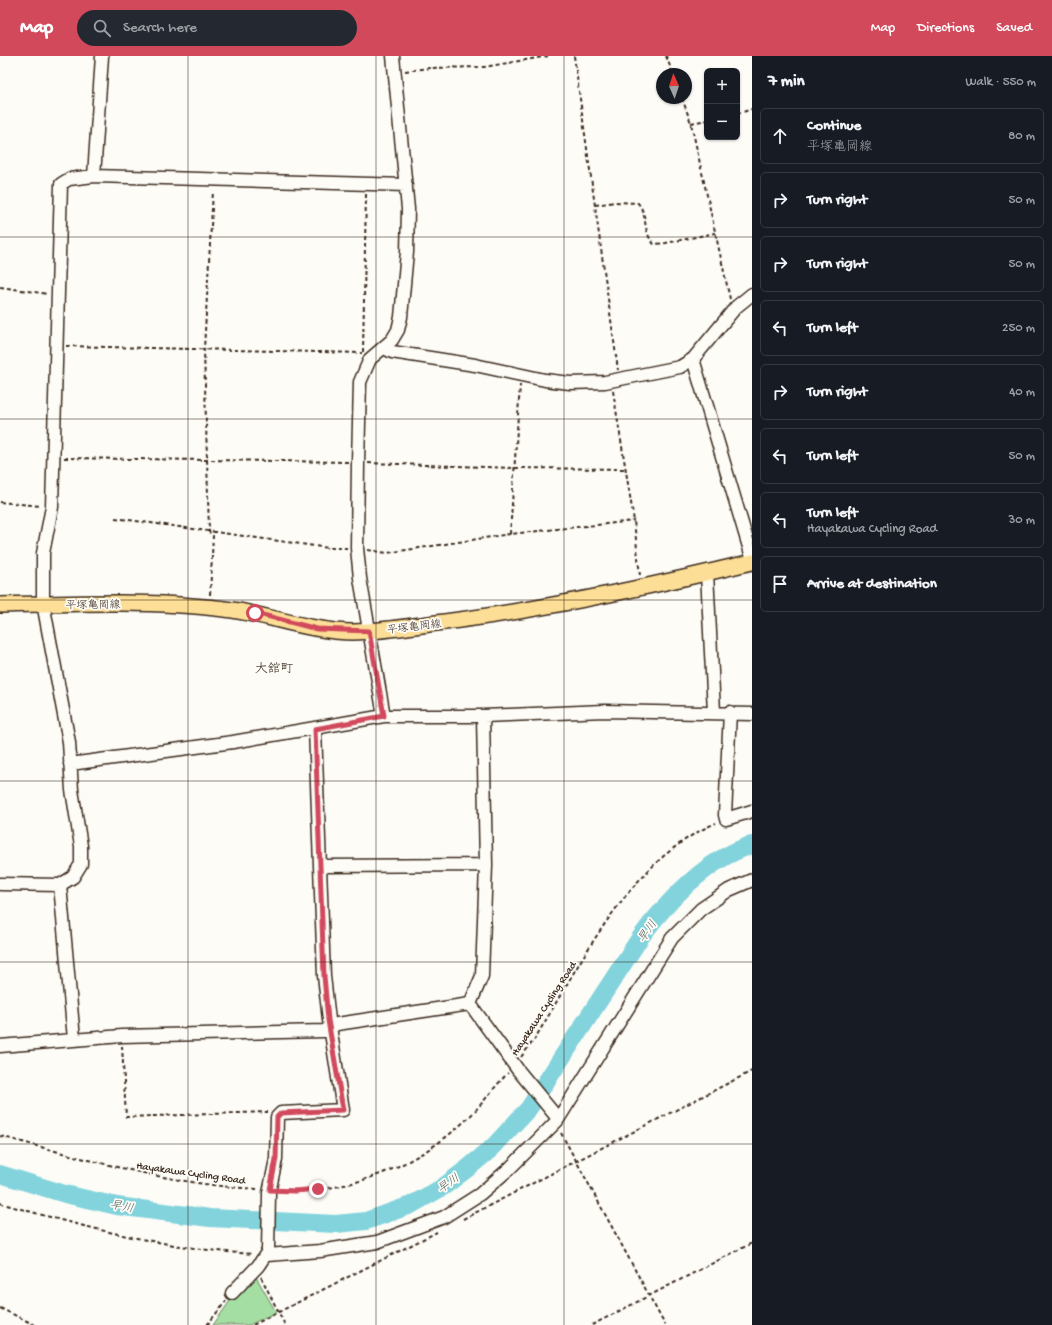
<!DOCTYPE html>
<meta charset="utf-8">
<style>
:root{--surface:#171b24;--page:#242831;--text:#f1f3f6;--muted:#9ea1a6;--line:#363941;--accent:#d1495b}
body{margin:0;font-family:"Gochi Hand","Klee One",sans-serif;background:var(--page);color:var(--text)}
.controls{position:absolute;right:12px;top:12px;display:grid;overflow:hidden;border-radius:6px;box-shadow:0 1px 3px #0004}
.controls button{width:36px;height:36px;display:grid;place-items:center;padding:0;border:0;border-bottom:1px solid var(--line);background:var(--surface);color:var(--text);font:20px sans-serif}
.compass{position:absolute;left:656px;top:12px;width:36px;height:36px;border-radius:50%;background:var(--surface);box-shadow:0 1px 3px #0004;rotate:357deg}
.stop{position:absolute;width:12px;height:12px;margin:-9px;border:3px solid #d1495b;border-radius:50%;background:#fff}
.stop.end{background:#d1495b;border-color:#fff;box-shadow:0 1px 4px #0008}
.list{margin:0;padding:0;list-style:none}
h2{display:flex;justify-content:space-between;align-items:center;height:52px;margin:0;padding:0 16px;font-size:17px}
h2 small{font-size:13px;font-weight:400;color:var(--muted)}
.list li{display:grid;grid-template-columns:26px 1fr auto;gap:12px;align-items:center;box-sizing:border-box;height:56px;margin:0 8px 8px;padding:0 8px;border:1px solid var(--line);border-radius:6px}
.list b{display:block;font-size:15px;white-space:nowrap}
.list p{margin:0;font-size:13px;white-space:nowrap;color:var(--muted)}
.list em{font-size:13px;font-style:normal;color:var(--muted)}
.icon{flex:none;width:22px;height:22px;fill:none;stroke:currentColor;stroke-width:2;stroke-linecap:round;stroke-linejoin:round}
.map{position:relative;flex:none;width:752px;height:1269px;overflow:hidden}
header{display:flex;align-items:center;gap:24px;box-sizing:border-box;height:56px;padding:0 20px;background:var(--accent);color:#fff}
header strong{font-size:19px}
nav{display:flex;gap:22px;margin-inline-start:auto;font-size:14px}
.search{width:280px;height:36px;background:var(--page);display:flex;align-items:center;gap:10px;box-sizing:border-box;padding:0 14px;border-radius:22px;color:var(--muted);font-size:15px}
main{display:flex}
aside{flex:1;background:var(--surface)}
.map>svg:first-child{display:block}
</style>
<header>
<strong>Map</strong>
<div class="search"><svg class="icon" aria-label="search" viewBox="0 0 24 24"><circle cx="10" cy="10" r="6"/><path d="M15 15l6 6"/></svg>Search here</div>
<nav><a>Map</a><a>Directions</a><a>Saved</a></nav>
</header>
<main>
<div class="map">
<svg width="752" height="1269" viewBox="0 0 752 1269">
<rect width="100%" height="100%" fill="#fdfcf7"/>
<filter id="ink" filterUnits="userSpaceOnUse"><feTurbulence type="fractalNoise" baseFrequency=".025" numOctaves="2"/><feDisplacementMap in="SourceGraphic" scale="8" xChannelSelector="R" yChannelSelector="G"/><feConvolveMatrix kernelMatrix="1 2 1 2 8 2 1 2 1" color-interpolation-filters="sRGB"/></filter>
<g filter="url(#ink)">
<path fill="#a4dea3" stroke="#708460" d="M255,1219L276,1256L249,1269H213L237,1235Z"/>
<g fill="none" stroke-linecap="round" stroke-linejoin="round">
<path stroke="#82d3dc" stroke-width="18" d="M0,1118L65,1138L117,1150L210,1162L336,1168L366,1165L411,1149L443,1131L468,1112L492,1092L529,1052L640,882C667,845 708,802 752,789"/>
<defs>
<path id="minor" d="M94,120L102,0
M384,292L392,296L475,309L545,324L570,327L605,326L680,311L693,303L736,251L752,238
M693,303L752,501
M707,517L714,656
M730,656L725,759L726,763L752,755
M384,660L360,522L357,492L358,407L360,326L370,303L392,284L398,274L401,261L407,196L408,153L393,0
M70,708L233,686L384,660H483L604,655L752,658
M321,810L486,809
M0,828L60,829L73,821L81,808V790L72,734L69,686L43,547V497L52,451L61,128L69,123L94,120L406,129
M60,829L74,983
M470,948L518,1014L555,1059
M0,990L122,980L324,975L337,968L470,948L482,920L486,809L483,660
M267,1199L320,1195L377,1186L444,1161L480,1138L510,1112L557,1065L672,882L701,853L729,834L752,824
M232,1237L258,1210L268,1195L269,1137L276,1103L277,1061L281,1057L343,1054L329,964L324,920L315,673"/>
<path id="major" d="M0,549C74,547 152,544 225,553C268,558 310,576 353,576C386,575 419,569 452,565C553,552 653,530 752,506"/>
</defs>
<use href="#minor" stroke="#3b2a1e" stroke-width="15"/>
<use href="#major" stroke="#3b2a1e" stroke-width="18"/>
<path stroke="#3b2a1e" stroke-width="2" stroke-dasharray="4 3" stroke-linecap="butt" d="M574,0L618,314
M666,0L673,18
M405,15L429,12L484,11L549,0
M682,42L691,67L730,243
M737,58L752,53
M691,67L707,64
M595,149L615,146L638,147C649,161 641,173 654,188L666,187L715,177
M0,231L48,238
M66,290L362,297
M363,296L366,138
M613,335L634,465L640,520
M64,402L348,406
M368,407L514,412L625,413
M0,446L41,450
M115,462L329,492H347
M510,478L520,329
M368,494L387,497L510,478L634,465
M210,539L213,480L209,476L204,293L213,135
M122,990L126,1061L268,1056
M521,1001L534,984C581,907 629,804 716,767
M561,1077L665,1269
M0,1080C86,1103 170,1129 259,1133
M280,1134C351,1139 425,1107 474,1056C486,1043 496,1029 508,1017
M0,1147C83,1171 167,1193 253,1198
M463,1163L752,1015
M261,1221L285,1269
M0,1252L35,1269
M207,1269L226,1245
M253,1269L437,1176
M592,1269L752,1187"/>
<use href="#minor" stroke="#fdfcf7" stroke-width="12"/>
<use href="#major" stroke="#fdde96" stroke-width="15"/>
</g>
</g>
<g fill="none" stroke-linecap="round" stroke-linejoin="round" filter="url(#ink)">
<path stroke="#d1495b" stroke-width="5" d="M255,557L317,573L369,575L383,654L384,660L315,673L324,920L328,964L343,1054L281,1057L277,1061L276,1103L270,1134L295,1135L318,1133"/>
</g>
<path fill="none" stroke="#3b2a1e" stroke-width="1" stroke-opacity="0.55" d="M188,0V1269M376,0V1269M564,0V1269M0,181H752M0,363H752M0,544H752M0,725H752M0,906H752M0,1088H752"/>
<g text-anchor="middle" stroke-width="3.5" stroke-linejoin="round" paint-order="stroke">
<g font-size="11" fill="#3b2a1e" stroke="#fdfcf7">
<text transform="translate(93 548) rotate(-1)" y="4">平塚亀岡線</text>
<text transform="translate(414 570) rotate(-7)" y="4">平塚亀岡線</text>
<text transform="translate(543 952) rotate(-57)" y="4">Hayakawa Cycling Road</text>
<text transform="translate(191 1116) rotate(8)" y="4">Hayakawa Cycling Road</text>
</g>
<g font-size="12" font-style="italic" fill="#505d57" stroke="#fdfcf7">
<text transform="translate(647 875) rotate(-56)" y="4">早川</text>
<text transform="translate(448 1127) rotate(-35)" y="4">早川</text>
<text transform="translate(122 1150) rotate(10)" y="4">早川</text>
</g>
<g font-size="13" fill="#3b2a1e" stroke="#fdfcf7">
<text x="274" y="616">大舘町</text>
</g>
</g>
</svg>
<div class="controls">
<button>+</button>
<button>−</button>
</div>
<svg class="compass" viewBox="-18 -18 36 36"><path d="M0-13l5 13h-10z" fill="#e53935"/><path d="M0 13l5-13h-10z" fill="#9ea1a6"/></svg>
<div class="stop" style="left:255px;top:557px"></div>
<div class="stop end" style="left:318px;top:1133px"></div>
</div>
<aside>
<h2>7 min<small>Walk · 550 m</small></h2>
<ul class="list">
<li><svg class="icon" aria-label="ahead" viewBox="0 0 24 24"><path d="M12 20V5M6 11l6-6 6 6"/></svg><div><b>Continue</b><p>平塚亀岡線</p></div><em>80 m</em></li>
<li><svg class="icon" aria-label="right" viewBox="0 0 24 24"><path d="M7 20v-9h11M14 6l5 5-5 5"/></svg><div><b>Turn right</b></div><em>50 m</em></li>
<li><svg class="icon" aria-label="right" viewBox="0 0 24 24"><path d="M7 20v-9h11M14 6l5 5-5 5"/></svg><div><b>Turn right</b></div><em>50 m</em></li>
<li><svg class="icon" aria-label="left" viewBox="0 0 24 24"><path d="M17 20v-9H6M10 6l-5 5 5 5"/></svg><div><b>Turn left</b></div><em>250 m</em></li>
<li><svg class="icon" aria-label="right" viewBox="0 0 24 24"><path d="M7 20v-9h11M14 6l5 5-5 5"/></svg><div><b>Turn right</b></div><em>40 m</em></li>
<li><svg class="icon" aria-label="left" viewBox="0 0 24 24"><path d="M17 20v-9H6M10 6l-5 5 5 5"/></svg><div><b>Turn left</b></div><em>50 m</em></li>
<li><svg class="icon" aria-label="left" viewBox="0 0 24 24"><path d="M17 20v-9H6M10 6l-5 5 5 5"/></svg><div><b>Turn left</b><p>Hayakawa Cycling Road</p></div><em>30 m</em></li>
<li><svg class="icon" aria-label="arrive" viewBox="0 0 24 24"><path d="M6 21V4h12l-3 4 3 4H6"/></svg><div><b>Arrive at destination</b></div></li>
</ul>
</aside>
</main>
